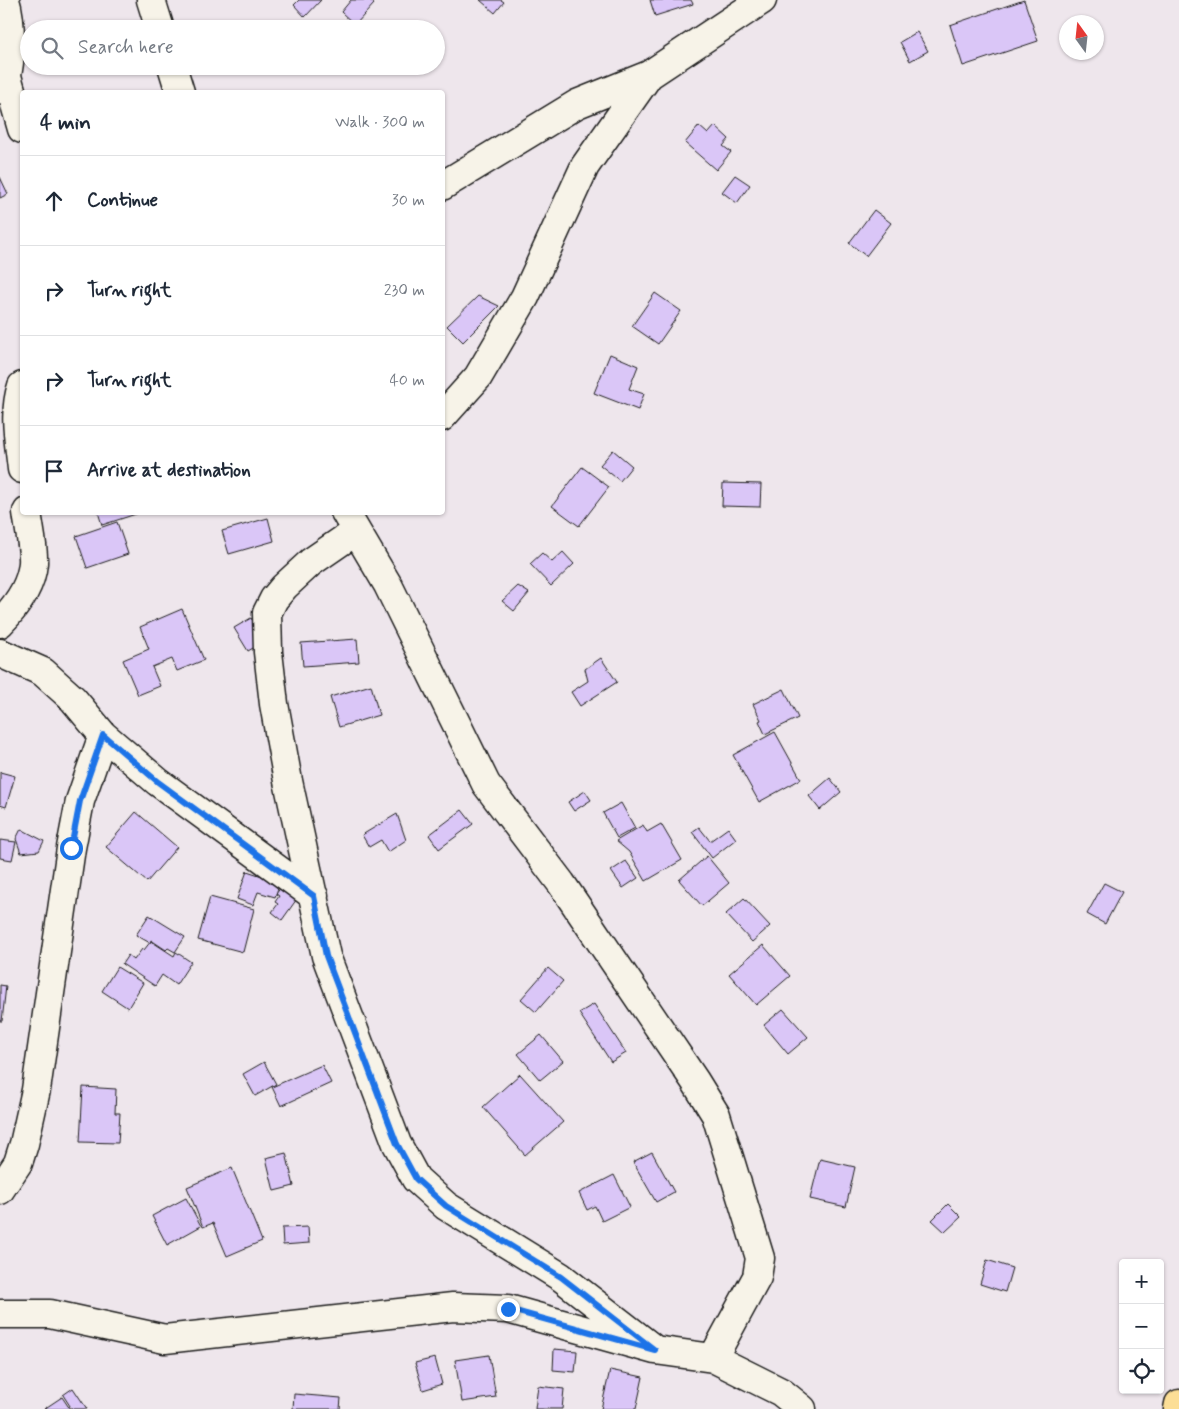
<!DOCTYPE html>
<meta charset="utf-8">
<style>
:root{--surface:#fff;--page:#f6f6f7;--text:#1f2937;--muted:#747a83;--line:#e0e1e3}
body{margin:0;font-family:Mynerve,sans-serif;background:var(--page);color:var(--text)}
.controls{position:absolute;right:15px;bottom:15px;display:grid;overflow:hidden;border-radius:5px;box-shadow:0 1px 4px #0004}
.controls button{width:45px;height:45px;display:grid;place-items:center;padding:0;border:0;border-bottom:1px solid var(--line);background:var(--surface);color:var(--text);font:25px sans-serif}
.compass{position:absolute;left:1059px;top:15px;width:45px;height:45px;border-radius:50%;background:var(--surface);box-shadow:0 1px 4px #0004;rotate:345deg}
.stop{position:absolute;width:15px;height:15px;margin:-11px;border:4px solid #1a73e8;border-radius:50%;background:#fff}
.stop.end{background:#1a73e8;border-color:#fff;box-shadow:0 1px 5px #0008}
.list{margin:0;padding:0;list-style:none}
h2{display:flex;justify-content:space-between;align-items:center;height:65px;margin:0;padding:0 20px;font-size:21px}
h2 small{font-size:16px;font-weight:400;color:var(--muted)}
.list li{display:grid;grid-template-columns:32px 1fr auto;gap:15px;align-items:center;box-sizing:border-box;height:90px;padding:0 20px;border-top:1px solid var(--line)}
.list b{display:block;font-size:19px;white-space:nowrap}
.list em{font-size:16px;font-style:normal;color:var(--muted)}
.icon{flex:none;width:28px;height:28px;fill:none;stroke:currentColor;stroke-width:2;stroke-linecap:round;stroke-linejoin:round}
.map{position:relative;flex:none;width:1179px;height:1409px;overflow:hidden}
.search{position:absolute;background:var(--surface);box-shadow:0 1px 4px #0004;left:20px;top:20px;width:425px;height:55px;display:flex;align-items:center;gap:12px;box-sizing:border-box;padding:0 18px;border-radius:28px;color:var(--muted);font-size:19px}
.panel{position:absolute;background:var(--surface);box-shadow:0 1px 4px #0004;left:20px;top:90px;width:425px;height:425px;border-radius:5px}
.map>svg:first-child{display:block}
</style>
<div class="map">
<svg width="1179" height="1409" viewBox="0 0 1179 1409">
<rect width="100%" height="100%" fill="#eee6ec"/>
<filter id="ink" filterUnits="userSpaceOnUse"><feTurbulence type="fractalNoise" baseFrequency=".02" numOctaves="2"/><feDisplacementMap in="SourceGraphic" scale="10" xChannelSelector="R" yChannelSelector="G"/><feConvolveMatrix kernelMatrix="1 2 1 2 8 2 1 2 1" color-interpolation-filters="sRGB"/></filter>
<g filter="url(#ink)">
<path fill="#dac6f7" stroke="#1c1c1c" d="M299,0H321L305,17L294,5Z
M351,0H370L374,4L355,25L341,12Z
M480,0H501L504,2L495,13Z
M650,0H691L693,4L655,16Z
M1024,0L1038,41L963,66L950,25Z
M917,32L928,51L910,61L900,42Z
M699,126L708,134L715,126L729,139L723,146L731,152L716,170L685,143Z
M735,175L750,185L737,203L722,192Z
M0,177L8,194L0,198Z
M874,210L891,223L866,256L849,243Z
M655,293L681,311L658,344L632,326Z
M478,296L499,306L463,342L447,326Z
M610,354L638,366L629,389L644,394L638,410L594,393Z
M613,450L632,466L620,481L600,465Z
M582,467L609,487L579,526L552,506Z
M723,483L761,484L760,507L722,506Z
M98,512H142L102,525Z
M268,518L274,541L229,554L222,531Z
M117,522L128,554L87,568L76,536Z
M563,552L574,564L551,586L530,564L542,553L552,562Z
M518,586L529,593L514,611L502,601Z
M182,609L204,660L177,671L172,659L152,667L160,686L138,695L123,660L149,649L140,627Z
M251,618L265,641L248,651L234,628Z
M357,639L359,662L303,666L301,643Z
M601,658L617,682L580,706L571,692L588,681L585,669Z
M371,685L379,715L339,727L330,697Z
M784,689L798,718L765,734L759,721L761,720L753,704Z
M775,732L801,779L759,802L733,755Z
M0,772L15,776L6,807L0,805Z
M830,778L841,792L820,810L809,796Z
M585,791L591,800L574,811L568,802Z
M621,803L635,828L617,838L603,813Z
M462,810L473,824L439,849L429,835Z
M136,812L177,847L147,882L106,847Z
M397,814L406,840L388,852L381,840L369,847L362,835Z
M661,824L682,860L646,881L629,852L616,841L643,825L647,832Z
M699,827L710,841L728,828L736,839L712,858L692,832Z
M21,829L44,841L39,851L21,853L16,839Z
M0,840L16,842L12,860L0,858Z
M707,856L729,883L702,906L679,880Z
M626,861L638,878L623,888L611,871Z
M247,871L280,882L275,897L258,892L253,905L237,899Z
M1104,883L1122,892L1105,924L1087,914Z
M283,884L299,896L282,920L272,912L278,904L275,902L279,896L276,894Z
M210,897L254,909L243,952L198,940Z
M744,898L770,926L752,942L726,914Z
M149,915L185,937L175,952L168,948L166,950L151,940L150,943L136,935Z
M151,941L174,956L176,952L191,962L176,985L162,975L155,986L122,964L128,955L134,960L142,949L144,950Z
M763,945L790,976L756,1005L729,974Z
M117,967L143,983L128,1008L102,991Z
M548,968L563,981L536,1012L521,999Z
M0,985L6,986L2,1021H0Z
M594,1004L626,1053L611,1062L579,1013Z
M783,1009L808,1037L788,1054L764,1025Z
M541,1035L563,1061L540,1080L518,1054Z
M264,1062L276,1084L255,1096L243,1074Z
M322,1065L331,1083L281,1106L272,1087Z
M520,1074L563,1122L525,1155L483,1107Z
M83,1087L116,1089L115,1113H120L118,1143L80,1142Z
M652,1152L674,1192L656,1202L633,1162Z
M286,1153L294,1186L274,1191L266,1158Z
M820,1159L855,1167L846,1207L810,1199Z
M232,1168L262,1241L227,1256L213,1223L203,1227L187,1187Z
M614,1175L630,1207L602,1221L595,1206L587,1210L579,1193Z
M186,1198L201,1226L167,1245L152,1216Z
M948,1204L961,1217L945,1232L932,1220Z
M308,1227L309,1243L283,1245L282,1228Z
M987,1260L1012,1268L1005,1292L980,1284Z
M554,1349L577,1351L575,1372L553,1370Z
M489,1355L496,1397L462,1402L455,1360Z
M435,1358L442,1384L423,1390L415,1363Z
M610,1370L643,1377L636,1409H601Z
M538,1386L564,1389L562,1409H535Z
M73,1388L87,1409H72L63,1395Z
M294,1394L341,1398L340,1409H293Z
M62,1397L70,1409H44Z"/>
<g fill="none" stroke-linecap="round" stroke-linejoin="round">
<defs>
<path id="street" d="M151,0L160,29
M172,66L180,92
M7,76L22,129
M0,90C14,75 11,18 5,0
M442,186L577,104L649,75L762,0
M22,386C13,413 19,441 22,469
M442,417L478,377L525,297L585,166L649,75
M345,512L388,585L486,784L561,883L695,1081L716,1115L760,1258L757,1277L713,1358
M356,531L311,562L284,587L274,599L267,613L268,652L274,704L288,781L326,956L397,1144L416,1179L446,1206L561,1277L655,1350
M0,623C16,607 31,587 33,563C34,548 29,528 27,512
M0,653L43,672L73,699L103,735L158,782L314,896
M0,1190L18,1163L24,1144L36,1090L71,848L80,801L103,735
M0,1314H50L165,1339L453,1307L508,1309L655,1350L713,1358L781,1392L802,1409"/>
<path id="primary" d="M1178,1409L1179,1404"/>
</defs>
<use href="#street" stroke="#1c1c1c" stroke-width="31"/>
<use href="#primary" stroke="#1c1c1c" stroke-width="31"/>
<use href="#street" stroke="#f7f3e8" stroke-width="28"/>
<use href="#primary" stroke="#fcde96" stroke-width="28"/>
</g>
</g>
<g fill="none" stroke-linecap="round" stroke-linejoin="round" filter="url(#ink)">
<path stroke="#1a73e8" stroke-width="6" d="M71,848L80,801L103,735L158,782L314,896L326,956L397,1144L416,1179L446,1206L561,1277L655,1350L508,1309"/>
</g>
</svg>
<div class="controls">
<button>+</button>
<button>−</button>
<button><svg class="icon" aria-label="locate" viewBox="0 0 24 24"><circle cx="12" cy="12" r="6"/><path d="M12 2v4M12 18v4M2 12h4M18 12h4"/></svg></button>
</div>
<svg class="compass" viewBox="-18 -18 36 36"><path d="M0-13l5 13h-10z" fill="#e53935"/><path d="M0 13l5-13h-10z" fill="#747a83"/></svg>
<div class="stop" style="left:71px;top:848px"></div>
<div class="stop end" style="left:508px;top:1309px"></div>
<div class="search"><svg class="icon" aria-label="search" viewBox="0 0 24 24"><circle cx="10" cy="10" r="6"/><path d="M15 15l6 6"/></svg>Search here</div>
<section class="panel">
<h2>4 min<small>Walk · 300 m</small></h2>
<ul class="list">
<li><svg class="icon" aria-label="ahead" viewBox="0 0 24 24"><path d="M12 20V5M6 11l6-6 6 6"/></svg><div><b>Continue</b></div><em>30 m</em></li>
<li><svg class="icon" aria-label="right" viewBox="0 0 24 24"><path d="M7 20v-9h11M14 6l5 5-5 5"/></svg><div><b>Turn right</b></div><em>230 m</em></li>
<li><svg class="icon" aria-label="right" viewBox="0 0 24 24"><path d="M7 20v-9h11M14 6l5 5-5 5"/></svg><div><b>Turn right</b></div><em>40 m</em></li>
<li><svg class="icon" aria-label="arrive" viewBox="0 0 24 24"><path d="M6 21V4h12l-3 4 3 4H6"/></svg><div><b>Arrive at destination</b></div></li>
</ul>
</section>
</div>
